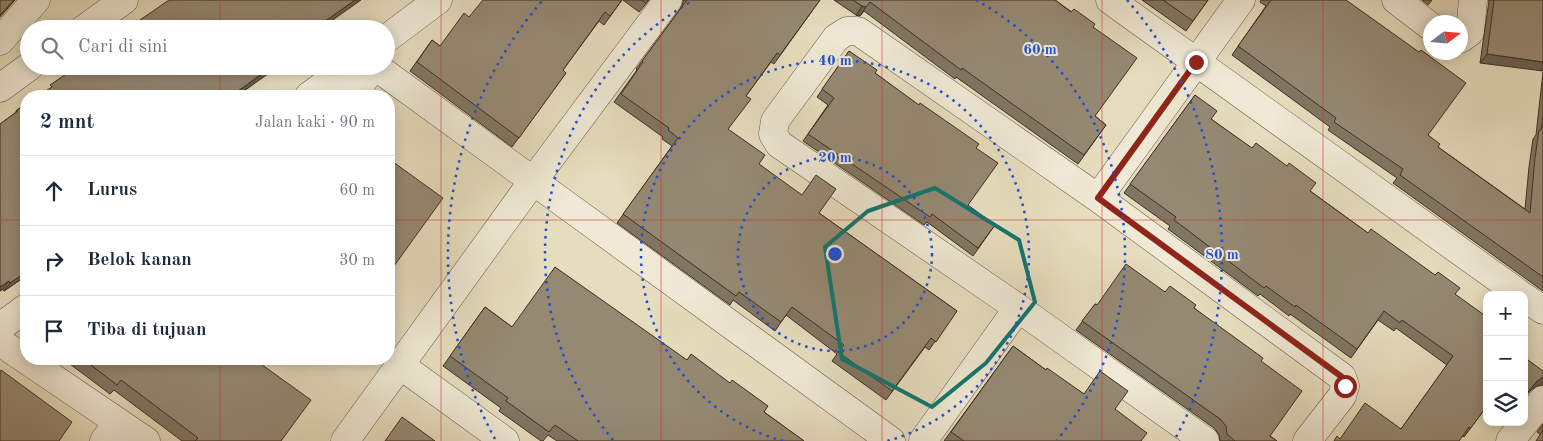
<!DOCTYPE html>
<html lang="id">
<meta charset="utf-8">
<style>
:root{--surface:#fff;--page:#f2f2f3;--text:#1f2937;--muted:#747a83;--line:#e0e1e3}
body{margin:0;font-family:"Old Standard TT",serif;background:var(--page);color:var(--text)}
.controls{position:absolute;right:15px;bottom:15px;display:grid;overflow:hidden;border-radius:10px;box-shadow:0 2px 12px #0003}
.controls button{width:45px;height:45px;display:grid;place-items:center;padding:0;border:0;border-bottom:1px solid var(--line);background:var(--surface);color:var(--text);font:25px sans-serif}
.compass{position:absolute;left:1423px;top:15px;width:45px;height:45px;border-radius:50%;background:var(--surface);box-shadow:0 2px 12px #0003;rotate:74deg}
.stop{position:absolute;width:15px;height:15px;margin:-11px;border:4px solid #8f2418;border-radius:50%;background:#fff}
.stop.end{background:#8f2418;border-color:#fff;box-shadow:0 1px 5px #0008}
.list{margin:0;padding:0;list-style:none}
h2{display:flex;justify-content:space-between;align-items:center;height:65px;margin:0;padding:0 20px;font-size:21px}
h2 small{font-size:16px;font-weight:400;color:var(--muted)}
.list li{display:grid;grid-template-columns:32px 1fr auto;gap:15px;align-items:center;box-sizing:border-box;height:70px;padding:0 20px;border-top:1px solid var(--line)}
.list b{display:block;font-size:19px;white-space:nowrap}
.list em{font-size:16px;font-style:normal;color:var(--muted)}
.icon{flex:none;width:28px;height:28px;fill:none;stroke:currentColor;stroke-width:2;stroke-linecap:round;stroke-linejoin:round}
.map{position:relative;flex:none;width:1543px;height:441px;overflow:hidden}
.search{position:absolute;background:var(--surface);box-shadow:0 2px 12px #0003;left:20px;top:20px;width:375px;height:55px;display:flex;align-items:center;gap:12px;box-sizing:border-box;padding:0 18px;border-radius:28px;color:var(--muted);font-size:19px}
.panel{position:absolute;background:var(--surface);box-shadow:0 2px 12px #0003;left:20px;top:90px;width:375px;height:275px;border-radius:20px}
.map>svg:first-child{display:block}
</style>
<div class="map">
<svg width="1543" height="441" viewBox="0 0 1543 441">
<rect width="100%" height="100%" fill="#e6ddbe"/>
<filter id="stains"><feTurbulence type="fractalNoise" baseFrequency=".004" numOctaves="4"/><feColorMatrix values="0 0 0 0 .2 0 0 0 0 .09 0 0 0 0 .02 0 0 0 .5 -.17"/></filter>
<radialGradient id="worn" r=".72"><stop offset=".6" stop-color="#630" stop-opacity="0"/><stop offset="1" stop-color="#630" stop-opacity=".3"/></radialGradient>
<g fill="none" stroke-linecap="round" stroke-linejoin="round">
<defs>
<path id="minor" d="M1110,0L1521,295
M1396,0L1430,26
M84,29L124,0
M386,39L438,0
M1460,39L1470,32L1473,0
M0,41L36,0
M375,66L891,441
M0,88L30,66
M309,96L350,66
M352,96L374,66
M1098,198L1241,0
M1524,297L1543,310
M0,327L26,308
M0,342L146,441
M400,365L505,441
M104,441L118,422
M345,441L533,181L668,0
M923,441L1018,308
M1205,441L1018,308L779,144L773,134L775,121L836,38L847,31H858L1098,198L1342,377L1345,386L1342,396L1307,441
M1510,441L1543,400"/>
</defs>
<use href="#minor" stroke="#675a48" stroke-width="29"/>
<use href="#minor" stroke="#efe9d5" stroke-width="28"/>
</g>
<path fill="#807663" stroke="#3d2f21" d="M622,0L604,25L599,21L563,70L566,73L512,147L410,71L432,40L440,46L469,17Z
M623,0H649L639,12Z
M683,0H820L774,64L771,62L746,96L728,129L759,164L819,213L957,311L929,350L925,347L886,400L832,361L837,354L786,315L775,331L733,300L730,305L617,223L672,146L662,139L663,137L614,102L637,70L636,69L642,61L681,8L683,2Z
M834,0H1055L1093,27L1095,116L1106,125L1078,164L956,77L955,79L864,11L860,16L856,15Z
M1142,0H1208L1186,31Z
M1261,0H1346L1428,135L1438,147L1525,209L1529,167L1533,139L1536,135L1543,72V291L1393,183L1397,178L1328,130L1330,127L1232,55L1266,6L1260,2Z
M1422,0H1432L1428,5Z
M1488,0H1543L1480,63L1489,1Z
M849,51L875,73L976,148L968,206L995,225L973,256L927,222L924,225L803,141L828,105L817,97Z
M1195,95L1211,119L1368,233L1455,294L1487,406L1464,437L1463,436L1340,439L1401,429L1447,365L1396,328L1394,331L1378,320L1351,358L1290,314L1289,316L1260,294L1258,296L1168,229L1170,226L1124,193Z
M26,104V276L4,291L3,289L0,291V124L15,113L17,110Z
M1165,292L1194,308L1261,361L1270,436L1277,441H1220L1219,435L1214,428L1076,330L1095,304L1097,305Z
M485,307L512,327L687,360L764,412L804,441H557L548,435L543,441H541L499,411L501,408L443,366Z
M1013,346L1046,370L1084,394L1115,410L1142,441H944Z
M69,359H254L281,441H182L114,390L110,394L70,364L72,361Z
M1543,424V441L1540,434L1537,432Z"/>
<path fill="#686050" stroke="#3d2f21" d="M14,0H15L0,17V15Z
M355,0H361L320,29H314Z
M862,6L866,7L860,16L856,15Z
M1487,54L1543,62V71L1480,63Z
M273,66H279L237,96H231Z
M26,272V276L4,291L10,283Z
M9,281L3,289L0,291V287Z
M1543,377V385L1537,386L1531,390L1524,398V397L1537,381Z"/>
<path fill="#958973" stroke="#3d2f21" d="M0,0H14L0,15Z
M169,0H355L314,29H127Z
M483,0H622L610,16L605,12L563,70L566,73L519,138L417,62L432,40L440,46L464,13L469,17Z
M641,0H648L646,3Z
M687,0H820L780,55L777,53L746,96L751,99L728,129L765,155L759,164L802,195L816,175L836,189L819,213L957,311L936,342L931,338L892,391L838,352L844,345L792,307L781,322L739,292L736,296L623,214L678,138L668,130L669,128L621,94L643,62L642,61Z
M853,0H1055L1071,12L1074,9L1095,24L1093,27L1137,58L1095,116L1106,125L1084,155L962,68L961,70L870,2L866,7L862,6Z
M1163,0H1208L1193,21Z
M1271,0H1346L1419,52L1421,50L1466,83L1428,135L1440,144L1438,147L1530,213L1535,158L1539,130H1541L1543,117V277L1400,175L1403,169L1334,122L1336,118L1238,46Z
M1494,0H1543V62L1487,54Z
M849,51L877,70L875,73L919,105L920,103L979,144L976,148L998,163L968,205L995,225L978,248L932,214L930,217L808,134L834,98L822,89Z
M78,66H273L231,96H38L52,87L50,85Z
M1195,95L1217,111L1211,119L1252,148L1256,143L1287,166L1289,163L1316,183L1310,191L1368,233L1371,229L1435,275L1438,272L1460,288L1455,294L1487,317V406L1470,429L1469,427L1459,441H1334L1337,436L1340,439L1365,403L1401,429L1453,356L1402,320L1400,323L1384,311L1357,349L1296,305L1295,307L1266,286L1264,288L1174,220L1176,217L1130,184Z
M26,104V272L10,283L9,281L0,287V124L18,111L17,110Z
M389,159L443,198L389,273Z
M1126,264L1165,292L1170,286L1196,305L1194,308L1263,358L1261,361L1302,391L1270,436L1277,441H1235L1227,434L1226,426L1220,419L1082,321L1095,304L1097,305Z
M555,267L687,360L691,354L730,383L732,380L768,406L764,412L804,441H578L555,425L549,432L506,401L508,398L450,356L485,307L512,327Z
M1013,346L1046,370L1047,368L1084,394L1100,371L1128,391L1115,409L1147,433L1141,441H964L951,432Z
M1524,357L1543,371V377L1537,381L1524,397Z
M83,359H254L311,400L281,441H195L198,438L121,380L117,385Z
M1,370L72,422L59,441H0V372Z
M402,417L435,441H385Z
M1543,430V441H1536Z"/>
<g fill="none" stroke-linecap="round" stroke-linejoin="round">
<path stroke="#8f2418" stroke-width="6" d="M1196,62L1098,198L1342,377L1345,386"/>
</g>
<path fill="none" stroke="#0f766e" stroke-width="4" stroke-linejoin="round" d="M935,188L1019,240L1035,302L986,363L932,407L842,359L825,247L868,211Z"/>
<path fill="none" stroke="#d62828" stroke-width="1" stroke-opacity="0.55" d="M220,0V29M441,0V441M661,0V441M882,0V441M1102,0V441M1323,0V441M220,66V96M0,220H26M389,220H1543M220,359V441"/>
<g fill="none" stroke="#1d4ed8" stroke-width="2.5" stroke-dasharray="2.5 5">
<circle cx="835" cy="254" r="97"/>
<path d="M783 441A194 194 0 1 1 887 441"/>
<path d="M613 440A290 290 0 0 1 694 0M976 0A290 290 0 0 1 1057 440"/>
<path d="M495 439A387 387 0 0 1 543 0M1127 0A387 387 0 0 1 1175 439"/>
</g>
<circle cx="835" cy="254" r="8" fill="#1d4ed8" stroke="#efe9d5" stroke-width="2.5"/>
<g font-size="15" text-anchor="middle" font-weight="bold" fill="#1d4ed8" stroke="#efe9d5" stroke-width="4" stroke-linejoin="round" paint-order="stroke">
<text x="1040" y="54">60 m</text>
<text x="835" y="65">40 m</text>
<text x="835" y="162">20 m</text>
<text x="1222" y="259">80 m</text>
</g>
<rect width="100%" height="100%" filter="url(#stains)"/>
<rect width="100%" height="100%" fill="url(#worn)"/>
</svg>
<div class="controls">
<button>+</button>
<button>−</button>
<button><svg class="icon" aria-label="layers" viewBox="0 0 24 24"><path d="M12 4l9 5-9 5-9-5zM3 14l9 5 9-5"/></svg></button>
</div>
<svg class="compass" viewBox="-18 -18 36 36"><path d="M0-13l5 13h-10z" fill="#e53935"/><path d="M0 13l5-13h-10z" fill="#747a83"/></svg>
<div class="stop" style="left:1345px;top:386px"></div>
<div class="stop end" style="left:1196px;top:62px"></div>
<div class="search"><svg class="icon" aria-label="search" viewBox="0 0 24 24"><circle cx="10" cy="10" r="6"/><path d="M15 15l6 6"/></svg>Cari di sini</div>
<section class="panel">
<h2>2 mnt<small>Jalan kaki · 90 m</small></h2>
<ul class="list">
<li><svg class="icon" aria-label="ahead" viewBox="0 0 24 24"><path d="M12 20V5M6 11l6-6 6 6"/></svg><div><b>Lurus</b></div><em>60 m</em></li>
<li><svg class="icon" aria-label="right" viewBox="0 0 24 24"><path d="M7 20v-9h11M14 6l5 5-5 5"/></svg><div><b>Belok kanan</b></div><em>30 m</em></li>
<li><svg class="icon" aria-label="arrive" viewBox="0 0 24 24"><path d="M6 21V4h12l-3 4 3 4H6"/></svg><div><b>Tiba di tujuan</b></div></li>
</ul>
</section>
</div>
